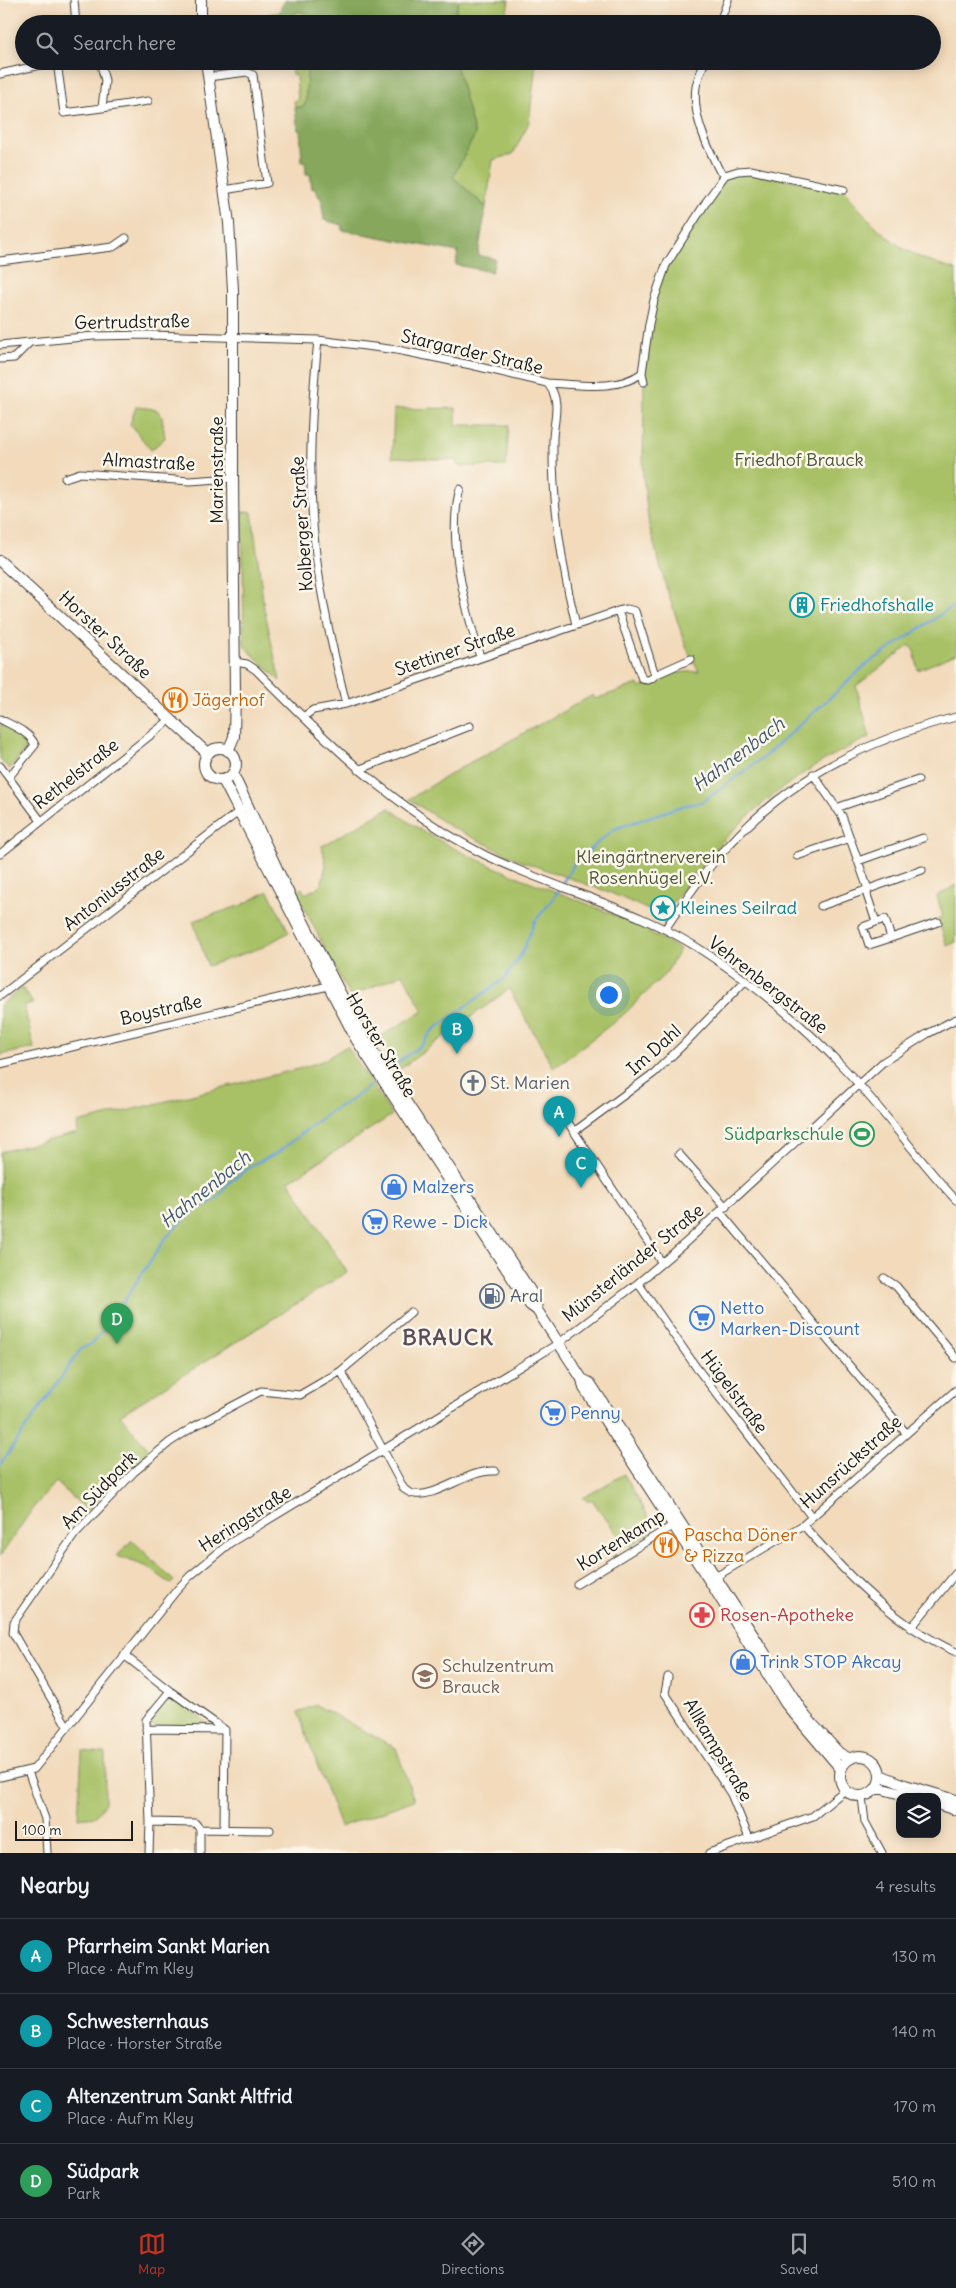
<!DOCTYPE html>
<meta charset="utf-8">
<style>
:root{--surface:#171b24;--page:#20242c;--text:#f1f3f6;--muted:#9ea1a6;--line:#363941;--accent:#c8321e}
body{margin:0;font-family:Delius,sans-serif;background:var(--page);color:var(--text)}
.controls{position:absolute;right:15px;bottom:15px;display:grid;overflow:hidden;border-radius:10px;box-shadow:0 2px 12px #0003}
.controls button{width:45px;height:45px;display:grid;place-items:center;padding:0;border:0;border-bottom:1px solid var(--line);background:var(--surface);color:var(--text);font:25px sans-serif}
.scale{position:absolute;left:15px;bottom:12px;width:118px;box-sizing:border-box;padding-left:5px;border:2px solid #1c1c1c;border-top:0;font-size:14px;line-height:18px;white-space:nowrap;color:#1c1c1c;-webkit-text-stroke:4px #fbf7ec;paint-order:stroke}
.you{position:absolute;left:608px;top:994px;width:18px;height:18px;margin:-12px;border:4px solid #fff;border-radius:50%;background:#1a73e8;box-shadow:0 0 0 8px #1a73e833}
.badge{display:grid;place-items:center;width:32px;height:32px;border-radius:50%;background:var(--accent);color:#fff;font-size:16px;font-weight:700}
.pin{position:absolute;translate:-50% -41px;filter:drop-shadow(0 1px 2px #0008)}
.pin::after{content:'';position:absolute;top:26px;width:18px;height:15px;background:inherit;clip-path:polygon(0 0,100% 0,50% 100%)}
.list{margin:0;padding:0;list-style:none}
h2{display:flex;justify-content:space-between;align-items:center;height:65px;margin:0;padding:0 20px;font-size:21px}
h2 small{font-size:16px;font-weight:400;color:var(--muted)}
.list li{display:grid;grid-template-columns:32px 1fr auto;gap:15px;align-items:center;box-sizing:border-box;height:75px;padding:0 20px;border-top:1px solid var(--line)}
.list b{display:block;font-size:19px;white-space:nowrap}
.list p{margin:0;font-size:16px;white-space:nowrap;color:var(--muted)}
.list em{font-size:16px;font-style:normal;color:var(--muted)}
.icon{flex:none;width:28px;height:28px;fill:none;stroke:currentColor;stroke-width:2;stroke-linecap:round;stroke-linejoin:round}
.map{position:relative;flex:none;width:956px;height:1853px;overflow:hidden}
.search{position:absolute;background:var(--surface);box-shadow:0 2px 12px #0003;left:15px;right:15px;top:15px;height:55px;display:flex;align-items:center;gap:12px;box-sizing:border-box;padding:0 18px;border-radius:28px;color:var(--muted);font-size:19px}
.sheet{height:365px;background:var(--surface)}
nav{display:flex;justify-content:space-around;align-items:center;box-sizing:border-box;height:70px;border-top:1px solid var(--line);background:var(--surface);font-size:14px;color:var(--muted)}
nav a{display:grid;justify-items:center;gap:2px}
nav .on{color:var(--accent)}
.map>svg:first-child{display:block}
</style>
<div class="map">
<svg width="956" height="1853" viewBox="0 0 956 1853">
<rect width="100%" height="100%" fill="#fbf7ec"/>
<filter id="ink" filterUnits="userSpaceOnUse"><feTurbulence type="fractalNoise" baseFrequency=".02" numOctaves="2"/><feDisplacementMap in="SourceGraphic" scale="10" xChannelSelector="R" yChannelSelector="G"/><feConvolveMatrix kernelMatrix="1 2 1 2 8 2 1 2 1" color-interpolation-filters="sRGB"/></filter>
<filter id="wash" filterUnits="userSpaceOnUse"><feTurbulence type="fractalNoise" baseFrequency=".0096" numOctaves="4" result="noise"/><feDisplacementMap in="SourceGraphic" scale="20" xChannelSelector="R" yChannelSelector="G"/><feGaussianBlur stdDeviation="1.12" result="paint"/><feColorMatrix in="noise" values="0 0 0 0 0 0 0 0 0 0 0 0 0 0 0 0 0 1.4 0 .05"/><feComposite in="paint" operator="in"/></filter>
<g filter="url(#wash)">
<rect width="100%" height="100%" fill="#f2dabb"/>
<path fill="#a8c166" stroke="#626e41" d="M459,0H509L505,24H453Z
M299,11L307,14L313,24H287V21L272,24H212L280,12L293,14Z
M290,61H307L306,101L304,106L295,108L294,101H298L296,76L292,75Z
M455,61H535L536,64L529,122L513,154L493,160L486,207L453,177L474,135Z
M738,171L844,190C877,232 904,257 956,270V654L918,670L914,651L910,645L856,686L870,737C807,765 752,806 707,859C691,877 678,898 662,916L611,893L521,861L449,826L409,799L462,767L593,695L595,699L638,684L640,688L672,673L699,671L686,647L666,587L649,526L643,476L644,383L642,373L659,281L719,183Z
M136,407L156,409L162,416L165,438L151,450L130,424Z
M456,408V425H509L506,466H458L455,460L392,457L394,409Z
M242,512H252L264,608L280,681L245,647L244,643Z
M0,724L23,736L30,743L10,769L0,760Z
M389,808C459,861 540,883 619,917C640,926 660,938 680,949L666,973L622,1016L554,1068L509,989L400,1069L379,1037L423,1011L403,974L351,996L349,995L296,892L302,888L305,894L321,886L326,865L322,846Z
M956,885V942L947,946L938,919L943,917L937,896Z
M268,891L289,932L263,947L208,966L193,921L242,905Z
M22,988L33,1003L24,1005L34,1048L0,1055V1005Z
M347,1046L392,1115L289,1181L347,1272L120,1415L150,1451L126,1471L88,1511L56,1482L33,1508L0,1557V1152L78,1133L77,1123L298,1069L322,1061Z
M624,1474L655,1528L654,1531L630,1546L623,1542L592,1500H585L583,1498Z
M132,1540L174,1581L171,1584L148,1567L117,1556Z
M174,1699L208,1724V1727L152,1726L150,1720L166,1700Z
M316,1705L396,1748L414,1800L340,1827L298,1712Z
M82,1751L105,1753V1803L96,1816L78,1818Z"/>
<path fill="#86a75b" stroke="#51623c" d="M286,0H459L453,24H313L307,14L299,11L293,14L287,21L280,13L281,7Z
M307,61H455L475,135L453,177L486,207L478,255L495,259L492,272L456,265L458,252L342,230V225L324,220L321,198L319,197L315,188L312,189L310,174H306L305,162H302L300,130H298L295,108L304,106L306,101Z"/>
<g fill="none" stroke-linecap="round" stroke-linejoin="round">
<path stroke="#69a0d7" stroke-width="2.5" d="M397,1063L423,1044L432,1031L505,978L522,953L535,921L553,899L575,862L614,829L682,806L702,802L764,757L866,665L956,604
M0,1465L81,1349L91,1344L106,1328L165,1239L179,1224L198,1209L218,1198L227,1184L254,1164L277,1153L329,1112L351,1100L371,1085"/>
</g>
</g>
<g filter="url(#ink)">
<g fill="none" stroke-linecap="round" stroke-linejoin="round">
<defs>
<path id="street" d="M74,0L76,24
M719,24L728,0
M705,61C702,70 697,79 696,87C692,116 707,145 719,170L725,175
M57,62L64,113L102,108L105,81L100,61
M0,74L59,61
M208,77L247,72L253,75L267,183L224,190
M102,108L148,101
M0,261L113,247L126,238
M318,340C311,411 307,483 316,554C322,605 334,654 346,704
M0,345L30,342
M0,359L14,358L30,342L94,336L149,335L318,340L397,350L471,365L547,383C562,399 554,419 553,438C552,501 561,564 576,625
M644,382L642,373L649,324L654,300L666,265L708,199L725,175L738,171L751,170L844,190
M547,383C578,384 616,392 642,373
M65,478L80,473L190,481L233,478
M460,489C446,538 466,609 480,657
M627,609L635,611L655,675C651,680 648,681 642,679L618,611Z
M235,662L247,664L256,670C327,742 394,809 485,855C559,891 640,908 709,955C756,986 801,1023 840,1064C881,1106 915,1156 956,1200
M655,675L691,659
M303,717L313,710L346,704L618,611
M0,719C11,725 30,732 35,745L9,777
M0,766L41,821
M358,770L470,726
M813,774L842,816L868,889L867,895L876,922L863,927L869,945L891,938L885,919L876,922
M836,808L918,780
M0,854L171,719
M797,856L850,838
M858,861L923,838
M821,906L922,870
M665,929C685,900 705,870 730,844C791,777 869,739 956,717
M891,938L938,922
M0,996L242,809
M0,1064L328,986
M563,1115L662,1263
M575,1131L654,1073L684,1044L745,981
M679,1154L726,1207
M720,1212L906,1433
M884,1278L896,1286L956,1358
M638,1283L696,1367L811,1516
M341,1371L411,1312
M803,1525C848,1576 894,1624 956,1652
M712,1579L803,1525L956,1390
M577,1584L675,1524
M911,1628L956,1573
M124,1655L170,1691L146,1720L150,1822L195,1823L200,1829V1853
M668,1677L665,1693L731,1794L749,1838
M170,1691L225,1730L224,1829
M67,1726L13,1633L14,1622L75,1534L134,1472L170,1442L193,1427L261,1391L300,1395L341,1371L404,1489C407,1491 411,1494 415,1494C436,1498 469,1469 495,1471
M146,1729L225,1730
M28,1771L45,1819L47,1853
M0,1777L34,1769L176,1591L190,1576L230,1543L559,1343L638,1283L684,1244L883,1062L927,1034L956,1019
M862,1797L865,1822L882,1853
M200,1829L270,1830
M149,1853L150,1822
M709,1853L813,1816L845,1790"/>
<path id="secondary" d="M201,0V24
M206,61L229,223L233,290V478L235,693L234,737L228,751
M0,561L208,754
M204 764a16 16 0 1 1 32 0a16 16 0 1 1-32 0Z
M233,774L287,890L362,1035L535,1298L537,1310L582,1379L584,1388L709,1580L786,1704L841,1769
M223,780L356,1039L530,1305L537,1310
M582,1379L590,1383L806,1717L839,1753L850,1759
M840 1776a20 20 0 1 1 40 0a20 20 0 1 1-40 0Z
M880,1775L905,1785L956,1800
M876,1789H883L912,1797
M937,1804L956,1810"/>
</defs>
<use href="#street" stroke="#3c3834" stroke-width="9"/>
<use href="#secondary" stroke="#3c3834" stroke-width="12"/>
<use href="#street" stroke="#fff" stroke-width="7"/>
<use href="#secondary" stroke="#fff" stroke-width="10"/>
</g>
</g>
<defs>
<symbol id="building-ring" viewBox="-11 -11 22 22"><circle r="9.5" fill="#fbf7ec" stroke="#0f9aa8" stroke-width="1.5"/><path d="M-4-6H4V6H1V3H-1V6H-4ZM-2.5-4.3h1.7v1.8h-1.7ZM.8-4.3h1.7v1.8H.8ZM-2.5-1h1.7V.8h-1.7ZM.8-1h1.7V.8H.8Z" fill="#0f9aa8"/></symbol>
<symbol id="restaurant-ring" viewBox="-11 -11 22 22"><circle r="9.5" fill="#fbf7ec" stroke="#e8710a" stroke-width="1.5"/><path d="M-5-6h1v4h1v-4h1v4h1v-4h1v5L-1.5 .5V6h-2V.5L-5-1ZM5-6V6H3V1.5H1.5Q1.5-4 5-6Z" fill="#e8710a"/></symbol>
<symbol id="sight-ring" viewBox="-11 -11 22 22"><circle r="9.5" fill="#fbf7ec" stroke="#0f9aa8" stroke-width="1.5"/><path d="M0-6L1.8-2.2L6-1.7L2.9 1.2L3.7 5.4L0 3.3L-3.7 5.4L-2.9 1.2L-6-1.7L-1.8-2.2Z" fill="#0f9aa8"/></symbol>
<symbol id="church-ring" viewBox="-11 -11 22 22"><circle r="9.5" fill="#fbf7ec" stroke="#6b7280" stroke-width="1.5"/><path d="M-1.2-6h2.4v3.5h3.3v2.4h-3.3V6h-2.4V-.1h-3.3v-2.4h3.3Z" fill="#6b7280"/></symbol>
<symbol id="stadium-ring" viewBox="-11 -11 22 22"><circle r="9.5" fill="#fbf7ec" stroke="#2e9e5b" stroke-width="1.5"/><path d="M0-5a6.5 5 0 1 0 0 10a6.5 5 0 1 0 0-10ZM-3.5-1.8h7v3.6h-7Z" fill="#2e9e5b"/></symbol>
<symbol id="shop-ring" viewBox="-11 -11 22 22"><circle r="9.5" fill="#fbf7ec" stroke="#3f7fe0" stroke-width="1.5"/><path d="M-5-2.5h2.3a2.7 3.5 0 0 1 5.4 0H5L5.5 6h-11ZM-1.5-2.5h3a1.5 2.3 0 0 0-3 0Z" fill="#3f7fe0"/></symbol>
<symbol id="supermarket-ring" viewBox="-11 -11 22 22"><circle r="9.5" fill="#fbf7ec" stroke="#3f7fe0" stroke-width="1.5"/><path d="M-6-5.5h2.5l.6 2H6L4.5 2H-2.5L-4.4-4H-6ZM-1.5 3.2a1.3 1.3 0 1 0 .1 0ZM3 3.2a1.3 1.3 0 1 0 .1 0Z" fill="#3f7fe0"/></symbol>
<symbol id="fuel-ring" viewBox="-11 -11 22 22"><circle r="9.5" fill="#fbf7ec" stroke="#5c6f8a" stroke-width="1.5"/><path d="M-5.5-6h7V0h2V4h1.3V-2.5L3-4.5l.8-.8L6-3V5H2.5V1h-1V6h-7ZM-4.2-4.7v3.2H.2V-4.7Z" fill="#5c6f8a"/></symbol>
<symbol id="pharmacy-ring" viewBox="-11 -11 22 22"><circle r="9.5" fill="#fbf7ec" stroke="#e0444e" stroke-width="1.5"/><path d="M-2-6h4v4h4v4h-4v4h-4v-4h-4v-4h4Z" fill="#e0444e"/></symbol>
<symbol id="school-ring" viewBox="-11 -11 22 22"><circle r="9.5" fill="#fbf7ec" stroke="#8d6e63" stroke-width="1.5"/><path d="M0-5L7-2L0 1L-7-2ZM-4 1L0 2.5L4 1V4Q0 6-4 4Z" fill="#8d6e63"/></symbol>
</defs>
<g fill-rule="evenodd">
<use href="#building-ring" x="788" y="591" width="28" height="28"/>
<use href="#restaurant-ring" x="161" y="686" width="28" height="28"/>
<use href="#sight-ring" x="649" y="894" width="28" height="28"/>
<use href="#church-ring" x="459" y="1069" width="28" height="28"/>
<use href="#stadium-ring" x="848" y="1120" width="28" height="28"/>
<use href="#shop-ring" x="380" y="1173" width="28" height="28"/>
<use href="#supermarket-ring" x="361" y="1208" width="28" height="28"/>
<use href="#fuel-ring" x="478" y="1282" width="28" height="28"/>
<use href="#supermarket-ring" x="688" y="1304" width="28" height="28"/>
<use href="#supermarket-ring" x="539" y="1399" width="28" height="28"/>
<use href="#restaurant-ring" x="652" y="1531" width="28" height="28"/>
<use href="#pharmacy-ring" x="688" y="1601" width="28" height="28"/>
<use href="#shop-ring" x="729" y="1648" width="28" height="28"/>
<use href="#school-ring" x="411" y="1662" width="28" height="28"/>
</g>
<g text-anchor="middle" stroke-width="5" stroke-linejoin="round" paint-order="stroke">
<g font-size="18" fill="#1c1c1c" stroke="#fbf7ec">
<text transform="translate(132 322) rotate(-1)" y="6">Gertrudstraße</text>
<text transform="translate(472 352) rotate(13)" y="6">Stargarder Straße</text>
<text transform="translate(149 462) rotate(3)" y="6">Almastraße</text>
<text transform="translate(217 470) rotate(-90)" y="6">Marienstraße</text>
<text transform="translate(302 524) rotate(-94)" y="6">Kolberger Straße</text>
<text transform="translate(105 635) rotate(43)" y="6">Horster Straße</text>
<text transform="translate(455 650) rotate(-19)" y="6">Stettiner Straße</text>
<text transform="translate(76 774) rotate(-38)" y="6">Rethelstraße</text>
<text transform="translate(114 889) rotate(-38)" y="6">Antoniusstraße</text>
<text transform="translate(768 985) rotate(38)" y="6">Vehrenbergstraße</text>
<text transform="translate(161 1010) rotate(-13)" y="6">Boystraße</text>
<text transform="translate(381 1045) rotate(59)" y="6">Horster Straße</text>
<text transform="translate(654 1050) rotate(-42)" y="6">Im Dahl</text>
<text transform="translate(633 1263) rotate(-39)" y="6">Münsterländer Straße</text>
<text transform="translate(734 1392) rotate(53)" y="6">Hügelstraße</text>
<text transform="translate(851 1462) rotate(-42)" y="6">Hunsrückstraße</text>
<text transform="translate(99 1490) rotate(-46)" y="6">Am Südpark</text>
<text transform="translate(245 1519) rotate(-33)" y="6">Heringstraße</text>
<text transform="translate(621 1540) rotate(-32)" y="6">Kortenkamp</text>
<text transform="translate(718 1750) rotate(59)" y="6">Allkampstraße</text>
</g>
<g font-size="18" fill="#4d5636" stroke="#fbf7ec">
<text x="799" y="466">Friedhof Brauck</text>
<text x="651" y="863">Kleingärtnerverein<tspan x="651" dy="21">Rosenhügel e.V.</tspan></text>
</g>
<g font-size="18" fill="#0d838f" stroke="#fbf7ec" text-anchor="start">
<text x="820" y="611">Friedhofshalle</text>
<text x="680" y="914">Kleines Seilrad</text>
</g>
<g font-size="18" fill="#c56008" stroke="#fbf7ec" text-anchor="start">
<text x="192" y="706">Jägerhof</text>
<text x="684" y="1541">Pascha Döner<tspan x="684" dy="21">&amp; Pizza</tspan></text>
</g>
<g font-size="18" fill="#5b616d" stroke="#fbf7ec" text-anchor="start">
<text x="490" y="1089">St. Marien</text>
</g>
<g font-size="18" fill="#27864d" stroke="#fbf7ec" text-anchor="end">
<text x="844" y="1140">Südparkschule</text>
</g>
<g font-size="18" fill="#366cbe" stroke="#fbf7ec" text-anchor="start">
<text x="412" y="1193">Malzers</text>
<text x="392" y="1228">Rewe - Dick</text>
<text x="720" y="1314">Netto<tspan x="720" dy="21">Marken-Discount</tspan></text>
<text x="570" y="1419">Penny</text>
<text x="760" y="1668">Trink STOP Akcay</text>
</g>
<g font-size="18" fill="#4e5e75" stroke="#fbf7ec" text-anchor="start">
<text x="510" y="1302">Aral</text>
</g>
<g font-size="18" fill="#be3a42" stroke="#fbf7ec" text-anchor="start">
<text x="720" y="1621">Rosen-Apotheke</text>
</g>
<g font-size="18" fill="#785e54" stroke="#fbf7ec" text-anchor="start">
<text x="442" y="1672">Schulzentrum<tspan x="442" dy="21">Brauck</tspan></text>
</g>
<g font-size="19" font-style="italic" fill="#3f5770" stroke="#fbf7ec">
<text transform="translate(738 754) rotate(-37)" y="7">Hahnenbach</text>
<text transform="translate(205 1189) rotate(-39)" y="7">Hahnenbach</text>
</g>
<g font-size="22" font-weight="bold" letter-spacing="1" fill="#5b4c5a" stroke="#fbf7ec">
<text x="448" y="1345">BRAUCK</text>
</g>
</g>
</svg>
<div class="controls">
<button><svg class="icon" aria-label="layers" viewBox="0 0 24 24"><path d="M12 4l9 5-9 5-9-5zM3 14l9 5 9-5"/></svg></button>
</div>
<div class="scale">100 m</div>
<div class="you"></div>
<div class="pin badge" style="left:559px;top:1137px;background:#0f9aa8">A</div>
<div class="pin badge" style="left:457px;top:1054px;background:#0f9aa8">B</div>
<div class="pin badge" style="left:581px;top:1188px;background:#0f9aa8">C</div>
<div class="pin badge" style="left:117px;top:1344px;background:#2e9e5b">D</div>
<div class="search"><svg class="icon" aria-label="search" viewBox="0 0 24 24"><circle cx="10" cy="10" r="6"/><path d="M15 15l6 6"/></svg>Search here</div>
</div>
<section class="sheet">
<h2>Nearby<small>4 results</small></h2>
<ul class="list">
<li><span class="badge" style="background:#0f9aa8">A</span><div><b>Pfarrheim Sankt Marien</b><p>Place · Auf'm Kley</p></div><em>130 m</em></li>
<li><span class="badge" style="background:#0f9aa8">B</span><div><b>Schwesternhaus</b><p>Place · Horster Straße</p></div><em>140 m</em></li>
<li><span class="badge" style="background:#0f9aa8">C</span><div><b>Altenzentrum Sankt Altfrid</b><p>Place · Auf'm Kley</p></div><em>170 m</em></li>
<li><span class="badge" style="background:#2e9e5b">D</span><div><b>Südpark</b><p>Park</p></div><em>510 m</em></li>
</ul>
</section>
<nav>
<a class="on"><svg class="icon" aria-label="map" viewBox="0 0 24 24"><path d="M3 6l6-2 6 2 6-2v14l-6 2-6-2-6 2zM9 4v14M15 6v14"/></svg>Map</a>
<a><svg class="icon" aria-label="directions" viewBox="0 0 24 24"><path d="M12 3l9 9-9 9-9-9zM9 14v-3h6M13 9l2 2-2 2"/></svg>Directions</a>
<a><svg class="icon" aria-label="saved" viewBox="0 0 24 24"><path d="M7 4h10v16l-5-4-5 4z"/></svg>Saved</a>
</nav>
